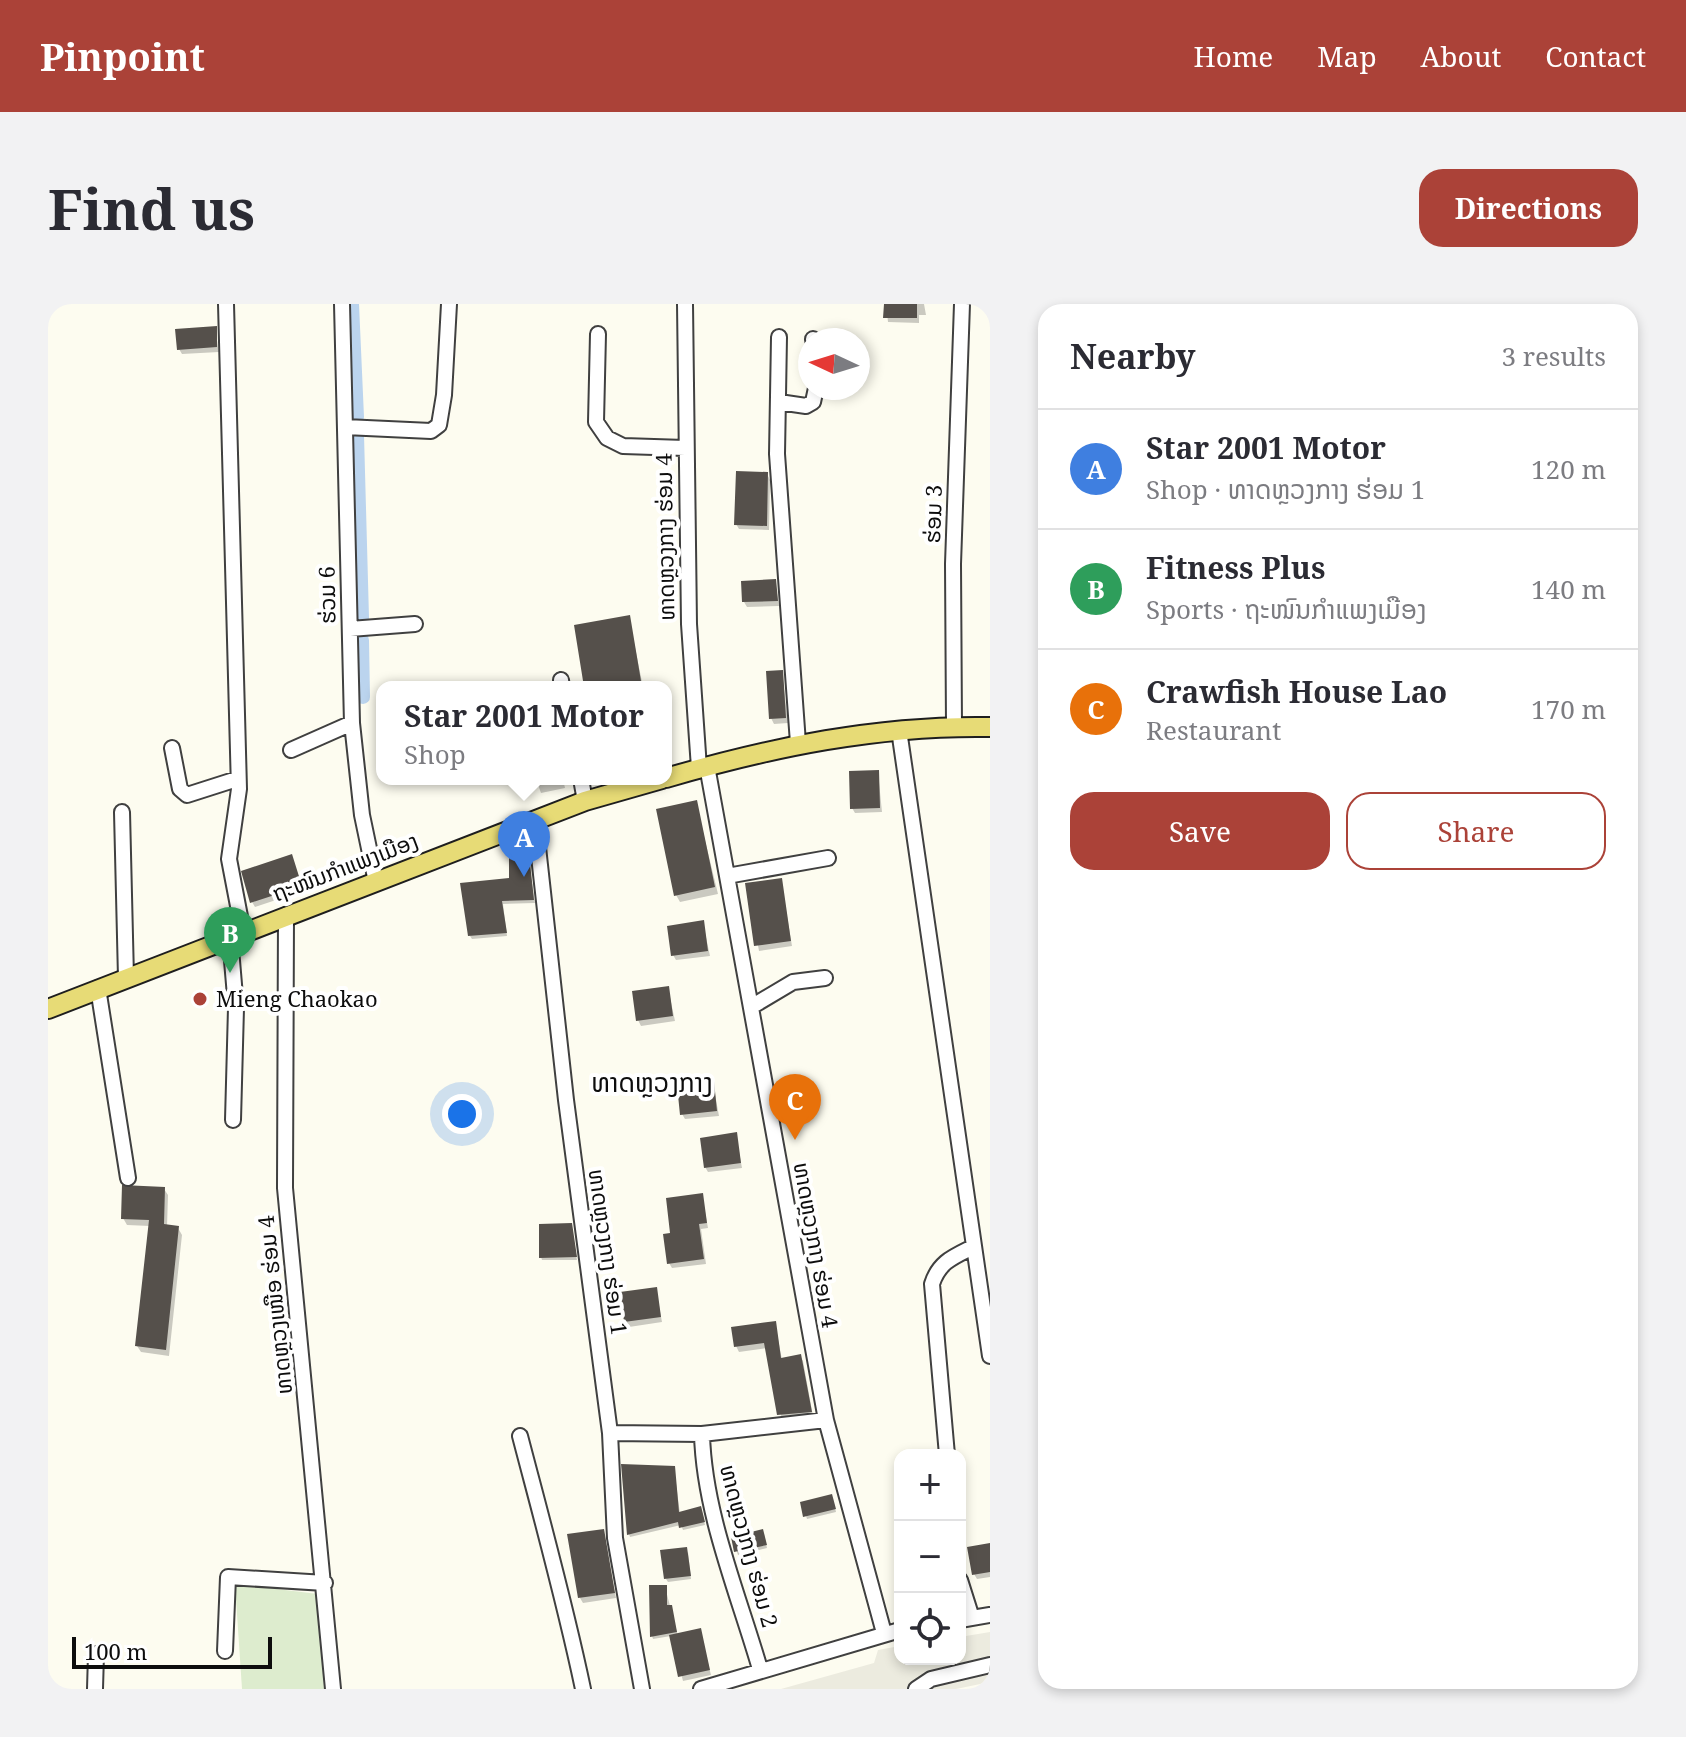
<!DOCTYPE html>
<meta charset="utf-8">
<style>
:root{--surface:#fff;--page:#f2f2f3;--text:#2b2b33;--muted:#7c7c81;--line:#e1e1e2;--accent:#ab4238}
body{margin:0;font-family:"Noto Serif","Noto Sans Lao",serif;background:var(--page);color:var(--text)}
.controls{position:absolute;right:24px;bottom:24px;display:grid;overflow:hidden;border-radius:16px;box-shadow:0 4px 12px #0003}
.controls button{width:72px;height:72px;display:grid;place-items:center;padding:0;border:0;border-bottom:2px solid var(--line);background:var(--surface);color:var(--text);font:40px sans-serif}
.compass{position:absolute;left:750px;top:24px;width:72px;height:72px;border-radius:50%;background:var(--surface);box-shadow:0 4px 12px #0003;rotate:274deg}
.scale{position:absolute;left:24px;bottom:20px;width:200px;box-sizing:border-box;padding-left:8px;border:4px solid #0d0d0d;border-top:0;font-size:22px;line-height:28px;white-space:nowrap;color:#0d0d0d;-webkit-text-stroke:6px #fff;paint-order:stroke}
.you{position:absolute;left:414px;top:810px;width:28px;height:28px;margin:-20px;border:6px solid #fff;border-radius:50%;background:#1a73e8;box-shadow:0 0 0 12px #1a73e833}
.badge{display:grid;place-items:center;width:52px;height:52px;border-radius:50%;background:var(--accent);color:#fff;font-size:26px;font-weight:700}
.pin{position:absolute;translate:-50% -66px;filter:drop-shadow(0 2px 4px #0008)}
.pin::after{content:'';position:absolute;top:42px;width:28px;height:24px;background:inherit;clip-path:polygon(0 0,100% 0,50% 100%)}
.popup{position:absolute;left:328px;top:377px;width:296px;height:104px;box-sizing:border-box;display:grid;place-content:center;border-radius:16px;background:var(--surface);filter:drop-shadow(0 2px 6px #0005);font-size:26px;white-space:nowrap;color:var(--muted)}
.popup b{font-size:30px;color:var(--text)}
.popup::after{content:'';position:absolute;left:50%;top:100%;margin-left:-16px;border:16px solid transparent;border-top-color:var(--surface)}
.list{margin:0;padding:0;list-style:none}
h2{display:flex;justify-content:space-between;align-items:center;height:104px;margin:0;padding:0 32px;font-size:34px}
h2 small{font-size:26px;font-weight:400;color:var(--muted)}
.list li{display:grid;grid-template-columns:52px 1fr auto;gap:24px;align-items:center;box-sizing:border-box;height:120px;padding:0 32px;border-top:2px solid var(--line)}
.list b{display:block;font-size:30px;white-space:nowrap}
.list p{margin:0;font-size:26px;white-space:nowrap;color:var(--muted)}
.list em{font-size:26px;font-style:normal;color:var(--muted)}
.actions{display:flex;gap:16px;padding:24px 32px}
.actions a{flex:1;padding:18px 0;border:2px solid var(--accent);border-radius:24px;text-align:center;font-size:28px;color:var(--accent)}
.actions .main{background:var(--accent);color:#fff}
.icon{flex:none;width:44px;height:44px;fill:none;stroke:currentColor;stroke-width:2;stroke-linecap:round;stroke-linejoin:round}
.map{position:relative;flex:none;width:942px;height:1385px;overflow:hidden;border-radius:24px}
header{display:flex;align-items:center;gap:48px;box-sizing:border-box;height:112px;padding:0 40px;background:var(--accent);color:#fff}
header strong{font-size:38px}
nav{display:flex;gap:44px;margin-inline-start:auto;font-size:28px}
.intro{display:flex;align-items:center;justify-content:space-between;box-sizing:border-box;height:192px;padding:0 48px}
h1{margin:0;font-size:56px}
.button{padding:20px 36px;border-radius:24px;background:var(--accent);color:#fff;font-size:28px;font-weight:700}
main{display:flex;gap:48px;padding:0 48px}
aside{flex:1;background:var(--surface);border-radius:24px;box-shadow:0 4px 12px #0003}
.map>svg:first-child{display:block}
</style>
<header>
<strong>Pinpoint</strong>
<nav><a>Home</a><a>Map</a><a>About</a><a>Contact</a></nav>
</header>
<div class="intro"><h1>Find us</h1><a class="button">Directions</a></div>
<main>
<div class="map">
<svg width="942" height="1385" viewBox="0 0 942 1385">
<rect width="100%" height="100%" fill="#fdfcf0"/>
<path fill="#ddecce" d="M187,1280L270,1290L276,1385H194Z"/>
<path fill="#ecebdf" d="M942,1328V1378L908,1385H733L826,1359L830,1346L852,1342V1355H912V1333Z"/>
<path fill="#0003" d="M838,0H876L878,11H871V19L840,18Z
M167,24L171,48L134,50L131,45Z
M719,170L722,176L721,226L691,225L688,220Z
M727,277L731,302L699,303L696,298Z
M581,314L595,383H539Z
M734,368L740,419L726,420L723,414Z
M830,468L834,508L807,509L804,504Z
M488,475H515L517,484L493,489Z
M648,499L670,590L632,598L628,591Z
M480,552L487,599L455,600L459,632L424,635L422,632Z
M246,558L255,587L207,603L204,598Z
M733,576L744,642L711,647L699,581Z
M655,619L662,652L628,656L625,651Z
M620,684L627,717L593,722L590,716Z
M665,779L671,812L637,815L634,810Z
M688,831L694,864L660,868L657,863Z
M116,885L120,891L119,923L130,924L134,931L121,1052L93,1048L89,1042L102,922L79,921L75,914Z
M654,891L660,924L653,925L658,960L624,964L621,959Z
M523,921L529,956H494L493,953Z
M608,985L614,1018L581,1023L578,1018Z
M727,1019L734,1056L752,1052L755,1057L765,1112L734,1116L719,1044L691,1048L688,1042Z
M626,1164L632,1210L654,1208L657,1221L635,1226L633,1221L582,1233L581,1230Z
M785,1195L788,1208L759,1215L754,1199Z
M555,1227L568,1294L535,1299L532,1294Z
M716,1230L719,1244L690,1251L685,1235Z
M942,1241V1273L929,1275L926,1270Z
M640,1248L643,1275L620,1278L618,1275Z
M617,1283L630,1332L652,1327L663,1371L635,1377L623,1332L605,1335L604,1332Z"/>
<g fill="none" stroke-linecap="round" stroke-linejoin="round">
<path stroke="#bbd4ee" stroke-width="14" d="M304,0L309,113
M309,131L314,314
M314,336L315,393"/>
</g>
<path fill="#55504b" d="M836,0H869V14H835Z
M169,22V43L129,46L127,25Z
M688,167L720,168L719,222L686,221Z
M728,275L730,297L694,298L693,277Z
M582,311L594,383H536L526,321Z
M735,366L738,414L721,415L718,367Z
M831,466L832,504L802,505L801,467Z
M649,496L667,583L626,592L608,505Z
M244,550L254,582L202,599L193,567Z
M461,550H481L486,596L454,597L459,629L420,632L412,579L461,574Z
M734,574L743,637L706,642L697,579Z
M656,616L660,647L623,652L619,622Z
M621,682L625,712L588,717L584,687Z
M666,777L669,807L632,811L629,781Z
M689,828L693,859L656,864L652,834Z
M74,881L117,883L116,920L131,922L118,1046L87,1042L101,916L73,915Z
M655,889L659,919L651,920L656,955L619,960L615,930L622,929L618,894Z
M524,919L529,953L491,954V920Z
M609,983L613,1013L576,1018L572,988Z
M728,1017L733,1054L753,1050L764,1108L729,1111L716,1039L686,1043L683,1023Z
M573,1160L627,1162L631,1208L653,1202L657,1218L631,1224L630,1218L579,1231Z
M784,1190L788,1205L755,1213L752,1198Z
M556,1225L567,1289L530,1294L519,1230Z
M715,1225L719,1241L686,1248L683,1233Z
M942,1239V1268L924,1271L919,1243Z
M639,1243L643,1272L616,1275L612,1246Z
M601,1281H619V1301H624L629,1328L602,1333Z
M653,1324L662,1366L630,1373L621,1331Z"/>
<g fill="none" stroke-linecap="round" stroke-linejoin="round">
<defs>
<path id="minor" d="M178,0L191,485L181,555L195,628
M294,0L304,419L314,511L328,578
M637,0L641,320L651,464
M550,30L548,118L559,134L575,142L637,144
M731,33L729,150L750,439
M765,35V36
M731,98L758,102L765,98L768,84
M297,123L383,127L391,121L396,91L401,0
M302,325L367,320
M513,376L514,383
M906,422L905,260L914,0
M851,426L942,1052
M124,444L132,485L139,491L189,475
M243,446L304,419
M659,462L778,1116L836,1329
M533,475L537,497
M74,508L78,674
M487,516L518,796L562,1129L567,1234L594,1385
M679,572L780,554
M238,611L237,884L285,1385
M182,633L188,704L185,816
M50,684L80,874
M703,703L745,678L777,674
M562,1129L654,1130L778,1116
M654,1130C656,1209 690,1289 712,1365
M472,1132C494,1216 517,1299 535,1385
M899,1151L884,980C891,958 905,953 925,943
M912,1276L924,1314
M912,1316L942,1311
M177,1347L180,1273L277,1279
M47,1385L48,1350
M653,1385L852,1326
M868,1385L883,1375L942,1361"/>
<path id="major" d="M618,474C724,443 831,421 942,423
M0,705L537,497L614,475"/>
</defs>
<use href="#minor" stroke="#404040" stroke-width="18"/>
<use href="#major" stroke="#1e1e1e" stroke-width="22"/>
<use href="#minor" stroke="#fff" stroke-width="14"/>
<use href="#major" stroke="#e7db76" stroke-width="18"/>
</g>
<circle fill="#ab4238" stroke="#fff" stroke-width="3" cx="152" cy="695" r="8"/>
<g text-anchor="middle" stroke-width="8" stroke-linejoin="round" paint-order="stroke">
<g font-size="22" fill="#0d0d0d" stroke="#fff">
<text transform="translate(885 210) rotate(-88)" y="8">ຮ່ອມ 3</text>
<text transform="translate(617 233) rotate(-91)" y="8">ທາດຫຼວງກາງ ຮ່ອມ 4</text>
<text transform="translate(279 291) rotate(-91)" y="8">ຮ່ວມ 6</text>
<text transform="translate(297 563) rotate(-21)" y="8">ຖະໜົນກຳແພງເມືອງ</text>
<text transform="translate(768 941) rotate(80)" y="8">ທາດຫຼວງກາງ ຮ່ອມ 4</text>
<text transform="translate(560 948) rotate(82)" y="8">ທາດຫຼວງກາງ ຮ່ອມ 1</text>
<text transform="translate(227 1001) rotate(-96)" y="8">ທາດຫຼວງເໜືອ ຮ່ອມ 4</text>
<text transform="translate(701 1242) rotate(75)" y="8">ທາດຫຼວງກາງ ຮ່ອມ 2</text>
</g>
<g font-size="22" fill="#0d0d0d" stroke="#fff" text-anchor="start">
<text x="168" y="703">Mieng Chaokao</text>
</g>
<g font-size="26" fill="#0d0d0d" stroke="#fff">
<text x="604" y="788">ທາດຫຼວງກາງ</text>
</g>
</g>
</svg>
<div class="controls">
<button>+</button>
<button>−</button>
<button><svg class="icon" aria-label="locate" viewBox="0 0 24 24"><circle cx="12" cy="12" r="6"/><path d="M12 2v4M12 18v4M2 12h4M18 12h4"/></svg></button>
</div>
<svg class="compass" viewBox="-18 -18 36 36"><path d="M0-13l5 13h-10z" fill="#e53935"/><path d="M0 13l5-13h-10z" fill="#7c7c81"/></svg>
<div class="scale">100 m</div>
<div class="you"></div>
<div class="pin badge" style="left:476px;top:573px;background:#3f7fe0">A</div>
<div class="popup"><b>Star 2001 Motor</b>Shop</div>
<div class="pin badge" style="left:182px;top:669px;background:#2e9e5b">B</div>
<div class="pin badge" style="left:747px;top:836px;background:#e8710a">C</div>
</div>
<aside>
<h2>Nearby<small>3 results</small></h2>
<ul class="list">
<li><span class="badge" style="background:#3f7fe0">A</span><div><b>Star 2001 Motor</b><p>Shop · ທາດຫຼວງກາງ ຮ່ອມ 1</p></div><em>120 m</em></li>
<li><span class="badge" style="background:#2e9e5b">B</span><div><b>Fitness Plus</b><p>Sports · ຖະໜົນກຳແພງເມືອງ</p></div><em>140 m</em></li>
<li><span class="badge" style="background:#e8710a">C</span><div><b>Crawfish House Lao</b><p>Restaurant</p></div><em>170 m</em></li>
</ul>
<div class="actions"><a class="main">Save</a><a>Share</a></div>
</aside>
</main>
